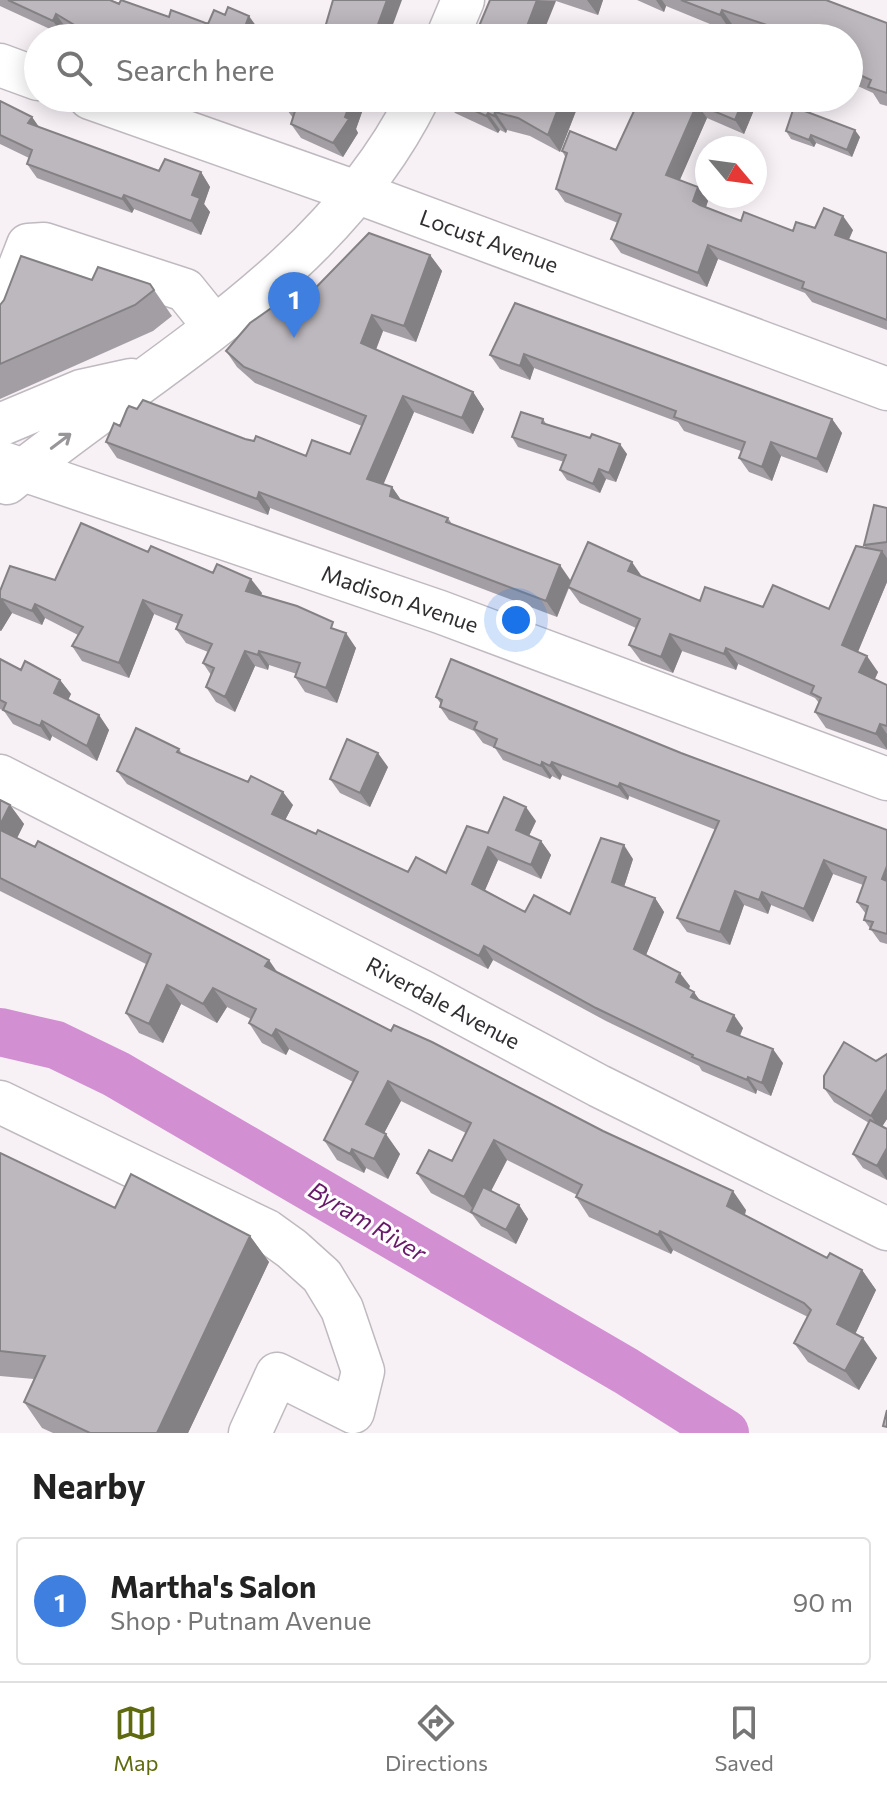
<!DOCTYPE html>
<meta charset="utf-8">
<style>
:root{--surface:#fff;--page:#f2f2f2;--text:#222;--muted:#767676;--line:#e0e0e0;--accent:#5f690f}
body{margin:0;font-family:Commissioner,sans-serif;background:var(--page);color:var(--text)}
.compass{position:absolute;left:695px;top:136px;width:72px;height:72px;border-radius:50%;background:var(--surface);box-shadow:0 4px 20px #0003;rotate:119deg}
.you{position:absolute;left:516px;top:620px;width:28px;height:28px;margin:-20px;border:6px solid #fff;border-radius:50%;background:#1a73e8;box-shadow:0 0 0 12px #1a73e833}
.badge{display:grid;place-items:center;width:52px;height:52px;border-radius:50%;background:var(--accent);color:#fff;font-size:26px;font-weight:700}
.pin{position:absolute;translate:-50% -66px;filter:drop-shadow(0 2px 4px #0008)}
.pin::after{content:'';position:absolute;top:42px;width:28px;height:24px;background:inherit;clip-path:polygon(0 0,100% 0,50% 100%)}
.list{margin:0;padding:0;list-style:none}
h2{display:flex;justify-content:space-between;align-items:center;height:104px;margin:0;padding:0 32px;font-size:34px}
h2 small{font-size:26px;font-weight:400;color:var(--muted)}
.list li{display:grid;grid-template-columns:52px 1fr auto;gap:24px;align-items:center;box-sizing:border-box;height:128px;margin:0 16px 16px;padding:0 16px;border:2px solid var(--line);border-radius:8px}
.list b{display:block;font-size:30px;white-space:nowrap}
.list p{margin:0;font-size:26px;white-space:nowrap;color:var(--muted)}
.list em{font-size:26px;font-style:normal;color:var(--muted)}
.icon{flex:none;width:44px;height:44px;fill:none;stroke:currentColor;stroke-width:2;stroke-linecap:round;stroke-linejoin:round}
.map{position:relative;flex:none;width:887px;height:1433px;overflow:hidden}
.search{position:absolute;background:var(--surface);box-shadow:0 4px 20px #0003;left:24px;right:24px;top:24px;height:88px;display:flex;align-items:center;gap:20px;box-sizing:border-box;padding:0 28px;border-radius:44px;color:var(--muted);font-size:30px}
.sheet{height:248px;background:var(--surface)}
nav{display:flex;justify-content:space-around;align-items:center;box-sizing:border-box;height:112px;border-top:2px solid var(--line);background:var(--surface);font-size:22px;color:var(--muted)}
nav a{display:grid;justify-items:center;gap:4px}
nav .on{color:var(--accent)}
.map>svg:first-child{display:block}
</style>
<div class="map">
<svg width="887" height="1433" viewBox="0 0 887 1433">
<rect width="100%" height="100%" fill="#f7f1f6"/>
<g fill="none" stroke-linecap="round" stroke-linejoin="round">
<path stroke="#d290d2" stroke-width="48" d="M0,1032L56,1045L116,1074L626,1371L725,1433"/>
<defs>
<path id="minor" d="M447,38L463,0
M0,65L38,79
M90,98L356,192L887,389
M0,317L28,245L44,244L185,290L214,326
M0,425L81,391L131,380
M0,462L440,612L887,779
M7,483C152,365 332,272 418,98
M0,776L423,992L599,1086L887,1229
M0,1102L267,1231L292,1249L322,1276L342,1309L363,1371L353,1412L277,1374L250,1433"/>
</defs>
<use href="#minor" stroke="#bfbabf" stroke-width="45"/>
<use href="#minor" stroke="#fff" stroke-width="42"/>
</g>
<path fill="#a39ea3" d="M0,0H110L169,17L259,30V32L263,38H82L66,28L63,35L0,6Z
M490,0H603L598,15L556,1Z
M637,0H826L887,23V106L880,104L873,93L849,82V38L762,37L734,27L732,33L666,6L664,12Z
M223,98H239L236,103Z
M288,98H367L356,129L358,133L343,157L301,138L291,124L293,118L285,107Z
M444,98H567L576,111L560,152L530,136L507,130L506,133L500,130L498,133L455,113Z
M640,98H746L754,110L744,134L707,118L679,181L698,187L708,201L706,207L741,221L793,231L815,228L853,230L849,240L887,253V330L812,302L805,293L718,259L707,287L621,253L611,239L618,223L565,202L556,189L566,158L562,151L616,150Z
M0,101L32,117L39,128L159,171L201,172L210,187L204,204L210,212L201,235L134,209L132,213L37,178L27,164L29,158L0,144Z
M786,131L860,137L852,157L816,143L814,147L791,139Z
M430,255L442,271L416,342L383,331L376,350L473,392L484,409L473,434L414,412L383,484L392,487L401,500L448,518L452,524L571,581L642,577L700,601L763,607L829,609L866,548L864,545L887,508V582L858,652L878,672L875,679L887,685V750L826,728L815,712L819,703L815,698L738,664L736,670L682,651L673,673L641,661L629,645L636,628L580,603L569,588L557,617L270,508L268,515L117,458L106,442L120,426L137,409L306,456L350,454L362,426L255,383L237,367L226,351L294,310Z
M92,280L150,284L172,316L153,331L0,399V305Z
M515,303L832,419L842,433L827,473L781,456L772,481L749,472L739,458L741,451L684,431L678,422L534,368L530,380L500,369L490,355Z
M543,419L547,425L590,438L627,454L616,482L606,479L600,493L567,480L560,470L564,462L518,447L512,437Z
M148,552L262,593L261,596L339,631L356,648L337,703L305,692L295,677L297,674L269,665L268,670L255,666L235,712L216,702L206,687L211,675L203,663L208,652L186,643L176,629L178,624L154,614L129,678L82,661L72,646L78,635L45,618L42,625L12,613L1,631H0V591L55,580Z
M0,659L21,670L60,680L71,694L68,700L99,715L109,730L97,761L52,736L50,741L13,724L4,711L0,709Z
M436,697L681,753L887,830V944L880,942L864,920L866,914L857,902L863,885L833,874L813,922L771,905L768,914L744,905L730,945L687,932L677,918L716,830L629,796L628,800L562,775L560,780L552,776L550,779L503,760L495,748L483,743L474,731L449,720L440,707L441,704Z
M179,749L183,755L293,805L285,820L408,872L446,873L488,833L536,821L529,836L541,841L551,855L541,879L498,860L485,890L525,912L570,914L633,859L624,887L655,898L664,912L646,955L690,986L689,989L701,1001L743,1028L740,1036L783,1063L771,1096L757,1090L756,1094L702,1071L699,1066L606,1021L493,960L488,969L127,784L117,771Z
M388,767L370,807L340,793L330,779Z
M0,800L10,805L24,824L17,838L391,1031L746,1210L745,1215L827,1258L862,1270L876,1290L855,1334L877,1358L859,1390L808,1362L794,1343L808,1317L673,1250L671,1254L589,1217L576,1197L577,1195L507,1160L491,1191L519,1205L528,1219L516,1244L481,1226L472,1214L431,1193L417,1173L452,1161L466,1133L401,1101L384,1133L400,1154L388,1179L366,1168L364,1173L337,1160L324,1140L353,1082L289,1049L286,1055L262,1043L249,1023L251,1019L227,1007L217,1023L181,1004L163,1043L139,1033L126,1013L146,964L0,891Z
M887,1054V1119L882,1126L887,1129V1180L863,1168L853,1154L869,1123L834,1102L824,1088Z
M0,1153L115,1208L250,1236L269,1262L188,1433H53L42,1428L24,1402L34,1379L0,1376Z"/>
<path fill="#848184" d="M387,0H402L388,38H373Z
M537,0L556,1L541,38H528L524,34Z
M587,0H603L598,15Z
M656,0H662L666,6L664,12Z
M722,10L734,27L732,33L720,15Z
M56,14L66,28L63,35L53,21Z
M249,16L259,30V32L263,38H252L246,24Z
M352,98H367L356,129L358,133L343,157L333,143L345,117Z
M562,98H567L576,111L560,152L548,135Z
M744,98H746L754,110L744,134L735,120Z
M697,104L707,118L676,189L666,175Z
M495,112L507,130L506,133L494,116Z
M488,113L500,130L498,133L486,116Z
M32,117L42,131L28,123Z
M855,130L860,137L852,157L847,150Z
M811,135L816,143L814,147L809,140Z
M201,172L210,187L204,204L210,212L201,235L191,221L192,195Z
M698,187L708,201L703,215L693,201Z
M124,195L134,209L132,213L122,199Z
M843,216L853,230L844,249L835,235Z
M708,245L718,259L707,287L698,273Z
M430,255L442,271L416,342L404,326Z
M372,315L383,331L372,359L361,343Z
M524,354L534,368L530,380L520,366Z
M473,392L484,409L473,434L462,418Z
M403,396L414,412L379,495L367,479Z
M832,419L842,433L827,473L817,459Z
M771,442L781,456L772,481L762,467Z
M620,444L627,454L616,482L609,473Z
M599,469L606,479L600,493L593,484Z
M392,487L403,503L390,496Z
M259,492L270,508L268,515L257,499Z
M882,551L887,558V582L854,661L842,645Z
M632,562L643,578L628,571Z
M560,565L571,581L557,617L546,601Z
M251,579L262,593L256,606L246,591Z
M2,599L12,613L1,631L0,629V602Z
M143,600L154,614L129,678L119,663Z
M35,604L45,618L42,625L32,611Z
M346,633L356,648L337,703L326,688Z
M670,634L682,651L673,673L661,657Z
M726,648L738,664L736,670L724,654Z
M245,651L255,666L235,712L225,697Z
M259,651L269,665L268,670L258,655Z
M867,656L878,672L870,689L859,672Z
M60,680L71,694L64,708L54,693Z
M99,715L109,730L97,761L87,746Z
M42,721L52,736L50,741L40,726Z
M880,724L887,734V749L876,734Z
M378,753L388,767L370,807L360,793Z
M542,762L552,776L550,779L541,766Z
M552,762L562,775L560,780L550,766Z
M620,783L629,796L628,800L618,787Z
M283,792L293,805L281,828L272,814Z
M10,805L24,824L12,848L0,832V825Z
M526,807L536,821L525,844L516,830Z
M541,841L551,855L541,879L531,865Z
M624,845L633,859L621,896L612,882Z
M488,847L498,860L482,897L472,884Z
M824,860L833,874L813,922L804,909Z
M887,866V886L882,879Z
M735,891L744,905L730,945L720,932Z
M762,892L771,905L768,914L759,900Z
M655,898L664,912L643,962L634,949Z
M484,946L493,960L488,969L479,956Z
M269,960L282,979L265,966Z
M680,973L690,986L685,996L676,982Z
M167,985L181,1004L163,1043L149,1024Z
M213,988L227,1007L217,1023L203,1004Z
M694,992L703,1005L691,997Z
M734,1015L743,1028L736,1044L727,1031Z
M276,1029L289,1049L286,1055L272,1036Z
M773,1049L783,1063L771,1096L762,1083Z
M748,1077L757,1090L756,1094L747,1080Z
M388,1081L401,1101L379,1143L366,1124Z
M887,1089V1119L880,1130L871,1116Z
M386,1134L400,1154L388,1179L374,1159Z
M494,1140L507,1160L478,1216L464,1197Z
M887,1148V1180L877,1166Z
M352,1149L366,1168L364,1173L350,1154Z
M733,1191L746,1210L741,1226L727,1206Z
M519,1205L528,1219L516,1244L506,1230Z
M660,1231L673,1250L671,1254L658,1235Z
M250,1236L269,1262L188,1433H157Z
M862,1270L876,1290L851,1343L837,1324Z
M863,1338L877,1358L859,1390L845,1371Z"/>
<path fill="#bdb8bd" stroke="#848184" stroke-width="2" d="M8,0H110L119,4L121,0L169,17L171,10L208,24L214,10L225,15L228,7L249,16L246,24L256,28L252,38H96L56,14L53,21Z
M333,0H387L373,38H322Z
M490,0H537L524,34L531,38H474Z
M681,0H826L887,23V93L868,87L871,80L849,70V38H762L767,25L722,10L720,15Z
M288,98H352L345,117L349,119L333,143L291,124L295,111L285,107Z
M447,98H562L548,135L518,118L495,112L494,116L488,113L486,116Z
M640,98H744L735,120L697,104L666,175L698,187L693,201L700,205L741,221L744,212L793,231L796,222L815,228L824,208L843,216L835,235L887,253V320L802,288L804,282L708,245L698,273L611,239L621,214L556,189L567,153L562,151L570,131L616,150Z
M0,101L32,117L28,123L159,171L165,159L201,172L192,195L200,198L191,221L124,195L122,199L27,164L32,150L0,135Z
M794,107L855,130L847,150L811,135L809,140L786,131Z
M369,233L430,255L404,326L372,315L361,343L473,392L462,418L403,396L367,479L392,487L390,496L448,518L446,522L560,565L546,601L259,492L257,499L106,442L114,423L120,426L127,409L129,406L137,409L143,400L245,439L254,441L256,436L306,456L312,440L350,454L366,416L244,367L226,351L250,323L277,304L294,310Z
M21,256L92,280L98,267L150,284L154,290L135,305L0,364V305L4,300Z
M515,303L832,419L817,459L771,442L762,467L739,458L745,442L674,417L676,411L524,354L520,366L490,355Z
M521,412L543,419L542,423L590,438L592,434L620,444L609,473L599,469L593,484L560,470L566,455L512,437Z
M874,505L887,508V542L864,545Z
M81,523L148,552L151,546L213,573L217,564L251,579L246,591L297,606L333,622L331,628L346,633L326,688L295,677L300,663L259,651L258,655L245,651L225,697L206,687L214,668L203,663L212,644L176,629L182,615L143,600L119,663L72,646L83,627L35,604L32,611L2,599L0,602V591L10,566L55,580Z
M588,542L632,562L628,571L700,601L705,587L763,607L773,585L829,609L856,546L882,551L842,645L867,656L859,672L887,685V726L880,724L876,734L815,712L821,698L811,693L814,686L726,648L724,654L670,634L661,657L629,645L640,619L568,587Z
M0,659L21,670L25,661L60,680L54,693L99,715L87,746L42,721L40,726L3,710L6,703L0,700Z
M451,659L681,753L887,830V866L882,879L887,881V934L870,929L873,922L864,920L868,906L857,902L866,877L824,860L804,909L762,892L759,900L735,891L720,932L677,918L719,821L620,783L618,787L552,762L550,766L542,762L541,766L494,747L497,739L474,729L477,722L440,707L442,700L436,697Z
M136,728L179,749L177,752L248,782L251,776L283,792L272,814L316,834L318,830L408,872L416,857L446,873L467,826L488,833L504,797L526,807L516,830L541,841L531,865L488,847L472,884L525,912L534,895L570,914L601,838L624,845L612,882L655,898L634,949L680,973L676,982L694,992L691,997L734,1015L727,1031L773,1049L762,1083L748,1077L747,1080L692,1057L693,1055L596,1008L484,946L479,956L117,771Z
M347,739L378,753L360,793L330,779Z
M0,800L10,805L0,825Z
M0,830L35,847L38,841L173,910L269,960L265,966L391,1031L394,1025L432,1042L603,1131L733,1191L727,1206L827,1258L830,1253L862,1270L837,1324L863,1338L845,1371L794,1343L811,1310L804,1303L660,1231L658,1235L576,1197L582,1185L494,1140L464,1197L417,1173L429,1150L452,1161L471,1123L388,1081L366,1124L386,1134L374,1159L352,1149L350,1154L324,1140L358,1072L276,1029L272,1036L249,1023L256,1009L213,988L203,1004L167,985L149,1024L126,1013L151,954L0,878Z
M844,1042L876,1061L887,1054V1089L871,1116L824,1088V1076Z
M870,1120L887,1129V1148L877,1166L853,1154Z
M0,1153L115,1208L131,1174L250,1236L157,1433H90L24,1402L45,1356L0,1351Z
M483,1187L519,1205L506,1230L471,1212Z
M887,1410V1427L883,1426Z"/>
<defs><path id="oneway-shaft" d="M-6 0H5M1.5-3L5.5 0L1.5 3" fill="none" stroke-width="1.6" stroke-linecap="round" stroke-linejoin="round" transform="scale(2)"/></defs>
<use stroke="#989698" href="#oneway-shaft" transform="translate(61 441) rotate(-37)"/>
<g text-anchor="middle" stroke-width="6" stroke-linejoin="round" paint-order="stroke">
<g font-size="22" fill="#302e30" stroke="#fff">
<text transform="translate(489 241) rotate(20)" y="8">Locust Avenue</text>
<text transform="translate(400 599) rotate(19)" y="8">Madison Avenue</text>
<text transform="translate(443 1003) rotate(28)" y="8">Riverdale Avenue</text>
</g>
<g font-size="24" font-style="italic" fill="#68196a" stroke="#fff">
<text transform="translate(367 1222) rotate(31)" y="8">Byram River</text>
</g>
</g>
</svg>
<svg class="compass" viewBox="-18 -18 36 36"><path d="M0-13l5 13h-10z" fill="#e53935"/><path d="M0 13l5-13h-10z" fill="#767676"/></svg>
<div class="you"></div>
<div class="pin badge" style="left:294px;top:338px;background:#3f7fe0">1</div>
<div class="search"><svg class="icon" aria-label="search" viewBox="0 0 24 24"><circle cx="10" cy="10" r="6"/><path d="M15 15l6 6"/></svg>Search here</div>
</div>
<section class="sheet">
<h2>Nearby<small></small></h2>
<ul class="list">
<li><span class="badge" style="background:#3f7fe0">1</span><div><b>Martha's Salon</b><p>Shop · Putnam Avenue</p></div><em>90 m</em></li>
</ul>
</section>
<nav>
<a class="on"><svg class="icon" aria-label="map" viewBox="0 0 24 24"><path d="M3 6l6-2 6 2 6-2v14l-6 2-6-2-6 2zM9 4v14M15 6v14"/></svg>Map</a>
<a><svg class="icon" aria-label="directions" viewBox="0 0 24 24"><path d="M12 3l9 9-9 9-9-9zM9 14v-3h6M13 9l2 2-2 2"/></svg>Directions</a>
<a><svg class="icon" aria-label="saved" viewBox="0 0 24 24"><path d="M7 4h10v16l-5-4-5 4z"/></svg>Saved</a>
</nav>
